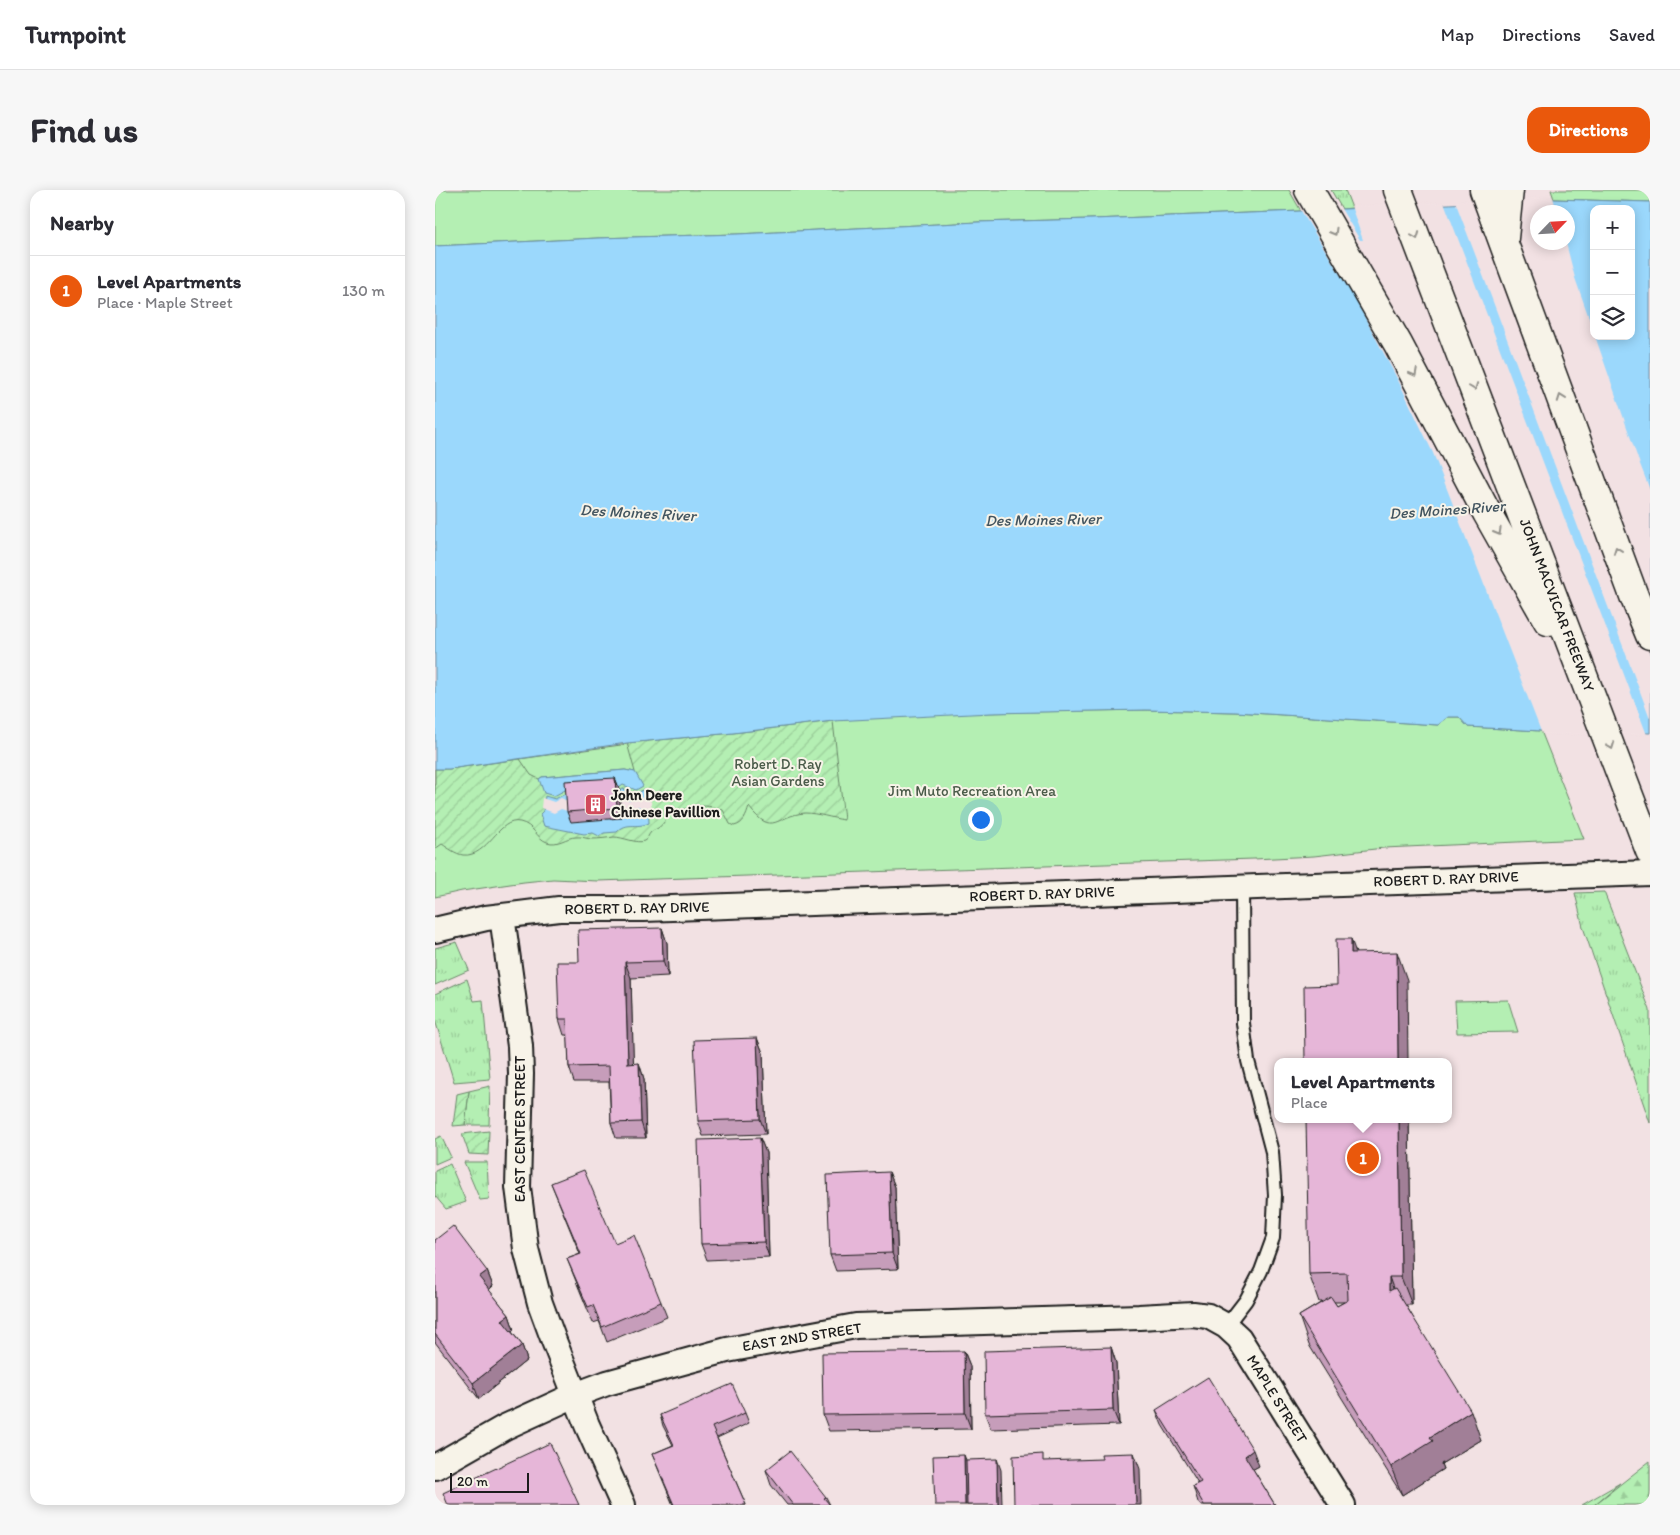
<!DOCTYPE html>
<meta charset="utf-8">
<style>
:root{--surface:#fff;--page:#f7f7f7;--text:#2b2b33;--muted:#7c7c81;--line:#e1e1e2;--accent:#ea580c}
body{margin:0;font-family:Itim,sans-serif;background:var(--page);color:var(--text)}
.controls{position:absolute;right:15px;top:15px;display:grid;overflow:hidden;border-radius:10px;box-shadow:0 2px 12px #0003}
.controls button{width:45px;height:45px;display:grid;place-items:center;padding:0;border:0;border-bottom:1px solid var(--line);background:var(--surface);color:var(--text);font:25px sans-serif}
.compass{position:absolute;left:1095px;top:15px;width:45px;height:45px;border-radius:50%;background:var(--surface);box-shadow:0 2px 12px #0003;rotate:65deg}
.scale{position:absolute;left:15px;bottom:12px;width:79px;box-sizing:border-box;padding-left:5px;border:2px solid #1c1c1c;border-top:0;font-size:14px;line-height:18px;white-space:nowrap;color:#1c1c1c;-webkit-text-stroke:4px #f7f3e8;paint-order:stroke}
.you{position:absolute;left:545px;top:629px;width:18px;height:18px;margin:-12px;border:4px solid #fff;border-radius:50%;background:#1a73e8;box-shadow:0 0 0 8px #1a73e833}
.badge{display:grid;place-items:center;width:32px;height:32px;border-radius:50%;background:var(--accent);color:#fff;font-size:16px;font-weight:700}
.pin{position:absolute;translate:-50% -50%;border:2px solid #fff;box-shadow:0 1px 5px #0006}
.popup{position:absolute;left:839px;top:868px;width:178px;height:65px;box-sizing:border-box;display:grid;place-content:center;border-radius:10px;background:var(--surface);filter:drop-shadow(0 1px 4px #0005);font-size:16px;white-space:nowrap;color:var(--muted)}
.popup b{font-size:19px;color:var(--text)}
.popup::after{content:'';position:absolute;left:50%;top:100%;margin-left:-10px;border:10px solid transparent;border-top-color:var(--surface)}
.list{margin:0;padding:0;list-style:none}
h2{display:flex;justify-content:space-between;align-items:center;height:65px;margin:0;padding:0 20px;font-size:21px}
h2 small{font-size:16px;font-weight:400;color:var(--muted)}
.list li{display:grid;grid-template-columns:32px 1fr auto;gap:15px;align-items:center;box-sizing:border-box;height:70px;padding:0 20px;border-top:1px solid var(--line)}
.list b{display:block;font-size:19px;white-space:nowrap}
.list p{margin:0;font-size:16px;white-space:nowrap;color:var(--muted)}
.list em{font-size:16px;font-style:normal;color:var(--muted)}
.icon{flex:none;width:28px;height:28px;fill:none;stroke:currentColor;stroke-width:2;stroke-linecap:round;stroke-linejoin:round}
.map{position:relative;flex:none;width:1215px;height:1315px;overflow:hidden;border-radius:15px}
header{display:flex;align-items:center;gap:30px;box-sizing:border-box;height:70px;padding:0 25px;background:var(--surface);border-bottom:1px solid var(--line)}
header strong{font-size:24px}
nav{display:flex;gap:28px;margin-inline-start:auto;font-size:18px}
.intro{display:flex;align-items:center;justify-content:space-between;box-sizing:border-box;height:120px;padding:0 30px}
h1{margin:0;font-size:35px}
.button{padding:12px 22px;border-radius:15px;background:var(--accent);color:#fff;font-size:18px;font-weight:700}
main{display:flex;gap:30px;padding:0 30px}
aside{flex:1;background:var(--surface);border-radius:15px;box-shadow:0 2px 12px #0003}
.map>svg:first-child{display:block}
</style>
<header>
<strong>Turnpoint</strong>
<nav><a>Map</a><a>Directions</a><a>Saved</a></nav>
</header>
<div class="intro"><h1>Find us</h1><a class="button">Directions</a></div>
<main>
<aside>
<h2>Nearby<small></small></h2>
<ul class="list">
<li><span class="badge">1</span><div><b>Level Apartments</b><p>Place · Maple Street</p></div><em>130 m</em></li>
</ul>
</aside>
<div class="map">
<svg width="1215" height="1315" viewBox="0 0 1215 1315">
<defs>
<pattern id="grass-tufts" width="24" height="20" patternUnits="userSpaceOnUse" patternTransform="scale(1.25)"><rect width="24" height="20" fill="#b4efb3"/><path d="M3 7l-1-3M5 7V3M7 7l1-3M15 17l-1-3M17 17v-4M19 17l1-3" fill="none" stroke="#9acc99"/></pattern>
<pattern id="forest-firs" width="22" height="20" patternUnits="userSpaceOnUse" patternTransform="scale(1.25)"><rect width="22" height="20" fill="#b4efb3"/><path d="M5 1l3.5 6h-7zM16 11l3.5 6h-7z" fill="#9acc99"/></pattern>
<pattern id="garden-furrows" width="10" height="10" patternUnits="userSpaceOnUse" patternTransform="scale(1.25)"><rect width="10" height="10" fill="#b4efb3"/><path d="M-1 1l2-2M0 10L10 0M9 11l2-2" fill="none" stroke="#9acc99"/></pattern>
</defs>
<rect width="100%" height="100%" fill="#f2e1e3"/>
<filter id="ink" filterUnits="userSpaceOnUse"><feTurbulence type="fractalNoise" baseFrequency=".02" numOctaves="2"/><feDisplacementMap in="SourceGraphic" scale="10" xChannelSelector="R" yChannelSelector="G"/><feConvolveMatrix kernelMatrix="1 2 1 2 8 2 1 2 1" color-interpolation-filters="sRGB"/></filter>
<g filter="url(#ink)">
<path fill="url(#grass-tufts)" stroke="#688668" d="M896,0H910L917,18L907,19Z
M1169,702L1215,820V933L1148,737L1140,703Z
M22,752L34,780L0,795V758Z
M32,789L39,811L48,810L55,889L19,892L0,830V804Z
M55,896L54,935H30L34,901Z
M6,946L16,967L0,974V949Z
M29,972H52L54,1009L45,1010Z
M15,974L31,1012L11,1019L0,1006V981Z
M1185,1293L1159,1315H1147Z"/>
<path fill="url(#forest-firs)" stroke="#688668" d="M1215,1271V1315H1159Z"/>
<path fill="#b4efb3" stroke="#688668" d="M0,0H854L866,21L657,29L543,32L302,44L163,48L0,56Z
M1116,0H1215V12L1119,9Z
M711,520L801,522L1003,535L1013,527H1024L1033,537L1106,541L1149,649L949,658L879,666L819,669L163,691L118,689L89,692L27,701L0,707V579H14C142,561 269,542 397,531C501,522 607,522 711,520Z
M1073,810L1083,842L1022,843L1020,811Z"/>
<path fill="url(#garden-furrows)" stroke="#688668" d="M398,531L409,630C397,628 382,623 370,623C341,625 338,648 314,617C311,626 309,634 299,636L295,634L288,620C267,612 255,618 234,623C231,629 229,634 223,638C220,640 218,640 216,642C213,645 213,649 209,651C202,654 188,647 179,647C172,648 164,649 157,649C152,649 146,646 141,647C131,647 123,656 112,652C101,648 99,635 85,632C63,627 53,668 28,665C21,664 13,658 7,654L0,659V579H14L85,569L96,585L104,589L107,587L190,580L200,582L192,553L298,543Z
M34,901L30,935L18,936L22,904Z
M54,941L53,965L34,964L27,944Z"/>
<path fill="#9bd8fc" stroke="#688da2" fill-rule="evenodd" d="M1119,9L1215,12V543L1106,541L1033,537L1024,527H1013L1003,535L801,522L711,520L556,523L398,531L298,543L192,553L14,579H0V56L163,48L302,44L543,32L657,29L866,21ZM1159,19H1196V146H1159ZM1102,22H1132V52H1102Z
M190,580L200,582L208,596L201,600L188,595L184,598L132,599L119,606L109,603L104,589L107,587Z
M188,599L201,604L209,599L213,610L214,633C201,639 192,631 182,642L169,643L164,646L158,643L149,644L109,636L105,624L108,621L110,606L120,609L132,603L184,601Z"/>
<path fill="#f2e1e3" d="M1118,7L1122,22H1102V52L1131,53L1140,88L1159,142V146H1160L1203,269L1215,300V528L1020,11Z
M1009,12L1212,545L1107,544L998,263L964,192L920,109L865,19L905,17L925,50H928L916,16Z
M202,606L216,611L217,623L203,616L195,621L185,617L184,607L194,611Z
M107,608L119,612L126,608L134,612L135,622L126,619L119,623L106,618Z"/>
<g fill="none" stroke-linecap="round" stroke-linejoin="round">
<defs>
<path id="service" d="M791,1136L811,1110L826,1081L838,1048L840,1005L837,962L813,871L808,833L807,697"/>
<path id="minor" d="M67,726L85,856L86,884L83,997L91,1059L105,1113L119,1151L152,1235L188,1315
M0,740L51,728L124,719H209L1215,683
M0,1277L70,1237L140,1205L172,1193L292,1160L421,1136L704,1127L758,1124L773,1126L791,1136L804,1148L908,1315"/>
<path id="motorway" d="M874,0L963,154L1052,323L1113,431
M963,0L1215,661
M1049,0L1199,406L1215,445
M1069,48L1074,0"/>
</defs>
<use href="#service" stroke="#1c1c1c" stroke-width="16"/>
<use href="#minor" stroke="#1c1c1c" stroke-width="28"/>
<use href="#motorway" stroke="#1c1c1c" stroke-width="31"/>
<use href="#service" stroke="#f7f3e8" stroke-width="12"/>
<use href="#minor" stroke="#f7f3e8" stroke-width="24"/>
<use href="#motorway" stroke="#f7f3e8" stroke-width="28"/>
</g>
<path fill="#c69dba" stroke="#1c1c1c" fill-rule="evenodd" d="M180,588L184,598L186,628L136,632L132,622Z
M227,738L232,753L233,786L196,788L198,874L204,873L209,889L211,948H181L176,933L174,892H139L134,877L133,845H129L124,829L144,772Z
M322,848L328,863L331,944L268,946L263,931Z
M974,929L977,1115H971L1046,1250L1006,1274L1008,1279L967,1305L874,1155L864,1126L887,1112H884L874,1084ZM899,1112H909L902,1116Z
M325,948L331,963L334,1067L272,1070L266,1054Z
M454,982L460,997L463,1079L401,1081L395,1065Z
M116,993L180,1053L226,1112L232,1127L172,1152L164,1131L158,1133L132,1069L145,1064Z
M0,1050L52,1081L58,1096L54,1100L74,1125L79,1140L77,1142L87,1155L92,1170L44,1209L0,1152Z
M676,1157L681,1173L684,1235L556,1239L550,1224Z
M529,1161L535,1176L536,1239L394,1241L388,1225Z
M721,1220L824,1276L818,1279L840,1315H765L763,1312L758,1296L763,1293L727,1235Z
M310,1223L314,1233L282,1248L311,1315H238L217,1264L238,1255L228,1236L225,1225Z
M331,1280L391,1307L395,1315H352L336,1295Z"/>
<path fill="#a17f97" stroke="#1c1c1c" d="M180,588L184,598L186,628L182,618Z
M227,738L232,753L233,786L228,771Z
M916,749L926,777L916,763Z
M962,762L972,790L973,872H963Z
M190,772L196,788L199,889L193,874Z
M322,848L328,863L331,944L325,929Z
M204,873L209,889L211,948L206,932Z
M964,929H974L977,1115L966,1087Z
M325,948L331,963L334,1067L329,1052Z
M454,982L460,997L463,1079L457,1063Z
M52,1081L58,1096L50,1103L44,1087Z
M954,1087L964,1115L954,1101Z
M74,1125L79,1140L73,1145L67,1130Z
M87,1155L92,1170L44,1209L38,1193Z
M676,1157L681,1173L684,1235L678,1220Z
M529,1161L535,1176L536,1239L530,1223Z
M1036,1221L1046,1250L1006,1274L1008,1279L967,1305L956,1277L995,1247Z
M818,1260L824,1276L815,1281L810,1266Z
M699,1263L705,1279L706,1315H701Z
M529,1265L535,1280L536,1315H530Z
M562,1269L566,1280L567,1315H563Z"/>
<path fill="#e6b6d8" stroke="#1c1c1c" d="M180,588L182,618L132,622L130,591Z
M227,738L228,771L190,772L193,874L204,873L206,932L176,933L174,876L134,877L132,829H124L122,772H144L143,740Z
M901,749H916V763L962,762L963,872H870L869,796L902,795Z
M322,848L325,929L263,931L259,850Z
M871,929H964L966,1087H954V1101L960,1098L1036,1221L995,1247L998,1251L956,1277L864,1126L896,1107L902,1116L913,1110L912,1083L874,1084Z
M325,948L329,1052L266,1054L263,950Z
M149,980L180,1053L199,1045L226,1112L167,1137L158,1115L153,1117L132,1069L146,1064L116,993Z
M454,982L457,1063L395,1065L392,985Z
M18,1036L52,1081L44,1087L74,1125L67,1130L87,1155L38,1193L0,1144V1050Z
M676,1157L678,1220L550,1224L549,1161Z
M529,1161L530,1223L388,1225L387,1163Z
M773,1187L818,1260L810,1266L840,1315H769L758,1296L766,1292L721,1220Z
M297,1194L310,1223L277,1237L311,1315H239L217,1264L239,1255L225,1225Z
M115,1253L144,1315H13L8,1303Z
M355,1261L391,1307L389,1308L395,1315H358L331,1280Z
M699,1263L701,1315H579L578,1266L608,1264V1271L667,1269L666,1264Z
M529,1265L530,1315H500L498,1266Z
M562,1269L563,1315H532L531,1270Z"/>
<defs><path id="oneway-chevron" d="M-2-3.5L2.5 0L-2 3.5" fill="none" stroke-width="1.6" stroke-linecap="round" stroke-linejoin="round" transform="scale(1.25)"/></defs>
<g stroke="#94928c">
<use href="#oneway-chevron" transform="translate(899 42) rotate(60)"/>
<use href="#oneway-chevron" transform="translate(981 46) rotate(69)"/>
<use href="#oneway-chevron" transform="translate(979 183) rotate(62)"/>
<use href="#oneway-chevron" transform="translate(1039 197) rotate(69)"/>
<use href="#oneway-chevron" transform="translate(1126 208) rotate(-110)"/>
<use href="#oneway-chevron" transform="translate(1063 342) rotate(60)"/>
<use href="#oneway-chevron" transform="translate(1182 360) rotate(-110)"/>
<use href="#oneway-chevron" transform="translate(1176 556) rotate(69)"/>
</g>
</g>
<defs>
<symbol id="building-square" viewBox="-11 -11 22 22"><rect x="-9" y="-9" width="18" height="18" rx="4" fill="#d1495b" stroke="#f7f3e8"/><path d="M-4-6H4V6H1V3H-1V6H-4ZM-2.5-4.3h1.7v1.8h-1.7ZM.8-4.3h1.7v1.8H.8ZM-2.5-1h1.7V.8h-1.7ZM.8-1h1.7V.8H.8Z" fill="#fff"/></symbol>
</defs>
<g fill-rule="evenodd">
<use href="#building-square" x="148" y="602" width="25" height="25"/>
</g>
<g text-anchor="middle" stroke-width="4" stroke-linejoin="round" paint-order="stroke">
<g font-size="15" fill="#1c1c1c" stroke="#f7f3e8">
<text transform="translate(1122 415) rotate(69)" y="5">JOHN MACVICAR FREEWAY</text>
<text transform="translate(1011 689) rotate(-2)" y="5">ROBERT D. RAY DRIVE</text>
<text transform="translate(607 704) rotate(-2)" y="5">ROBERT D. RAY DRIVE</text>
<text transform="translate(202 718) rotate(-1)" y="5">ROBERT D. RAY DRIVE</text>
<text transform="translate(85 939) rotate(-90)" y="5">EAST CENTER STREET</text>
<text transform="translate(367 1147) rotate(-9)" y="5">EAST 2ND STREET</text>
<text transform="translate(842 1209) rotate(58)" y="5">MAPLE STREET</text>
</g>
<g font-size="15" fill="#4a5b49" stroke="#f7f3e8">
<text x="343" y="579">Robert D. Ray<tspan x="343" dy="17">Asian Gardens</tspan></text>
<text x="537" y="606">Jim Muto Recreation Area</text>
</g>
<g font-size="15" font-weight="bold" fill="#1c1c1c" stroke="#f7f3e8" text-anchor="start">
<text x="176" y="610">John Deere<tspan x="176" dy="17">Chinese Pavillion</tspan></text>
</g>
<g font-size="16" font-style="italic" fill="#42545f" stroke="#f7f3e8">
<text transform="translate(1012 319) rotate(-4)" y="6">Des Moines River</text>
<text transform="translate(203 322) rotate(3)" y="6">Des Moines River</text>
<text transform="translate(608 329) rotate(-1)" y="6">Des Moines River</text>
</g>
</g>
</svg>
<div class="controls">
<button>+</button>
<button>−</button>
<button><svg class="icon" aria-label="layers" viewBox="0 0 24 24"><path d="M12 4l9 5-9 5-9-5zM3 14l9 5 9-5"/></svg></button>
</div>
<svg class="compass" viewBox="-18 -18 36 36"><path d="M0-13l5 13h-10z" fill="#e53935"/><path d="M0 13l5-13h-10z" fill="#7c7c81"/></svg>
<div class="scale">20 m</div>
<div class="you"></div>
<div class="pin badge" style="left:928px;top:968px">1</div>
<div class="popup"><b>Level Apartments</b>Place</div>
</div>
</main>
